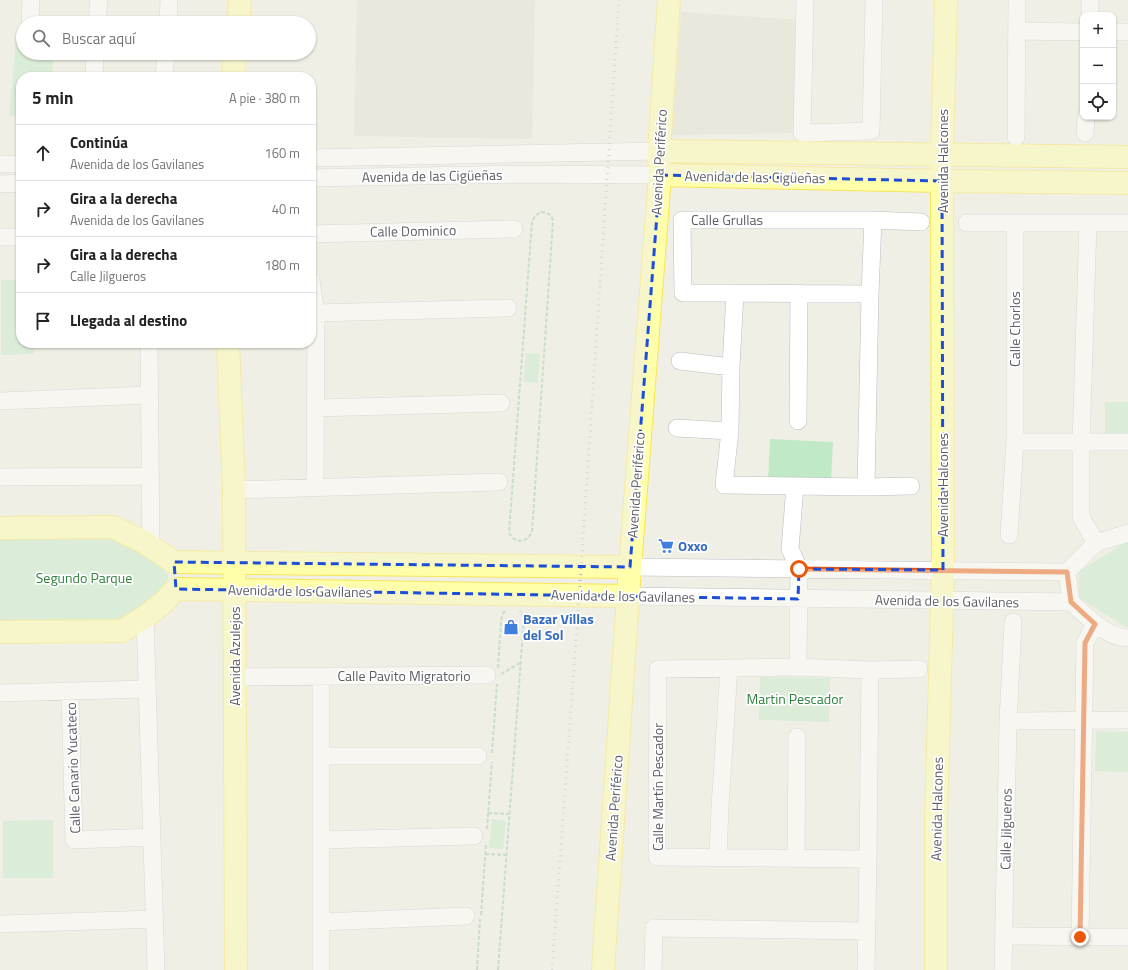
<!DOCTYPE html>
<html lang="es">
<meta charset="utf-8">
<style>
:root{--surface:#fff;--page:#f2f2f2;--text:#222;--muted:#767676;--line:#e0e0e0}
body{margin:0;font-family:"Titillium Web",sans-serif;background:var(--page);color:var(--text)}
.controls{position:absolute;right:12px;top:12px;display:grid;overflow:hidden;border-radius:8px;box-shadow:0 1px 3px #0004}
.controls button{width:36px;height:36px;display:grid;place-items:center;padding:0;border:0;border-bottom:1px solid var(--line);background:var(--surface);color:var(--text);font:20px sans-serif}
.stop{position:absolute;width:12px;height:12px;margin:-9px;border:3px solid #ea580c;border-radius:50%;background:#fff}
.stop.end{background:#ea580c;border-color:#fff;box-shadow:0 1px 4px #0008}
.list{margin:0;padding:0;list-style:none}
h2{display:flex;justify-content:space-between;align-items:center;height:52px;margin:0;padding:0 16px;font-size:17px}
h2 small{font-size:13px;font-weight:400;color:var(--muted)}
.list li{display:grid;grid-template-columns:26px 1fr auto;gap:12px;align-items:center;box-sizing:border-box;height:56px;padding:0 16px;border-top:1px solid var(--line)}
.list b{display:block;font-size:15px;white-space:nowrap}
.list p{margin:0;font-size:13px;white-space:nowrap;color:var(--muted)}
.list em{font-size:13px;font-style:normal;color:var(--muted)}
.icon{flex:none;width:22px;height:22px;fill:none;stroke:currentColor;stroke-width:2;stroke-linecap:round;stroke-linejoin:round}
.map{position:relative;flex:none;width:1128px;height:970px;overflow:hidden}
.search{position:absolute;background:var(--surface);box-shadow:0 1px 3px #0004;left:16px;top:16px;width:300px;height:44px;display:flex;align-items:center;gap:10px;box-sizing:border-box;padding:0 14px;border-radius:22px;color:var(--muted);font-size:15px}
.panel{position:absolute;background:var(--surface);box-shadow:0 1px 3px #0004;left:16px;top:72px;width:300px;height:276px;border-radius:16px}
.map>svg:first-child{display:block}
</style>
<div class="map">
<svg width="1128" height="970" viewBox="0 0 1128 970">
<rect width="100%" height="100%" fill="#f0efe5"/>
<path fill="#e0dfd3" d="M357,0H535L532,139L354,136Z
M681,12L800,20L794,133L672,135Z"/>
<path fill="#c0e9c7" d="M16,42L23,43V53H54L52,77H21V117L9,116Z
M1,280H21V343H34V354L1,355Z
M526,353L540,354L538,383L523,382Z
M1105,402H1128V444H1105Z
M770,439L833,442L831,484L768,481Z
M110,534L154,559L169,576L163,590L143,606L114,622L0,623V535Z
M1128,541V628L1079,598V571Z
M760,677L830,678L829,722L759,720Z
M1096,731L1128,732V772L1095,771Z
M492,819L506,821L503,849L489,848Z
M53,820V878H3V821Z"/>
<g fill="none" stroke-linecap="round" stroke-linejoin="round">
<defs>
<path id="minor" d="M805,0L802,133L871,131L874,0
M1090,15V0
M30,23L31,0
M97,23L99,0
M168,23L169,0
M1017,31L1083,32
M1113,32H1128
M94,77L95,53
M164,77L166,53
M1085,133L1086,117
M1016,137L1017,0
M311,158L659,151
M0,164H21
M311,178L517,174L660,175
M0,184L21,183
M682,220H873L870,294L866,487L724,485L730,431L731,367L735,293H683Z
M873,220L921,222
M967,223H1128
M1088,224L1081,443V517L1096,543
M311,234L514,229
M0,237H21
M311,281L316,313L315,487
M735,293L870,294
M316,313L508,308
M149,343L151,547
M680,361L731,367
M0,401L149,395
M316,408L501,403
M798,421L799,293
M677,428L730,431
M1015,442H1128
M0,477L150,476
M795,486L790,549L799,569L798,667
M866,487L911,486
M234,490L499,482
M1009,535L1015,442V224
M630,567L1067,572L1096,543L1128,533
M1067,572L1071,602
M628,596L1071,602C1086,616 1107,638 1128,638
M145,617L156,970
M798,667L870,670L868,859L657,857L658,669Z
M870,670L919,669
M235,677L487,675
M321,677V970
M70,691L74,840L152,837
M0,693L147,689
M1008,721L1128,720
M321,756H478
M321,840L474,836
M718,858L720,807L729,668
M796,858L797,737
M321,922L466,916
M0,924L155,919
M1004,936L1128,937
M1080,937L1085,643L1095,624
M653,970L654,928L867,931
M866,970L868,859
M1003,970L1008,721L1013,622"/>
<path id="major" d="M238,23L240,0
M233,77L235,53
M659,151L1128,157
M660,175L942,181L1128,183
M228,343L234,490L236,970
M0,528L113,527L144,542L174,562L630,567
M0,632L122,631L145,617L164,602L176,589L628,596
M603,970L630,567L660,175L659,151L669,0
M936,970V818L943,570L942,154L946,0"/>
</defs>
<use href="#minor" stroke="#babcc1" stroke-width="18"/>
<use href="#major" stroke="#f9e555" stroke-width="24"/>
<path stroke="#98caae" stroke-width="2" stroke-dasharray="4 2" stroke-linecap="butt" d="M541,212C547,212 552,215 553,221L532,532C527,543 515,544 509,533L532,222L535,216Z
M498,668L501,622L502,615L505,611
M501,674L520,663
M492,753L497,684
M488,813L509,814
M487,829L492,762
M485,854L506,855
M481,915L486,844
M477,970L480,919
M498,970L524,618L520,611"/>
<use href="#minor" stroke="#fff" stroke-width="17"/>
<use href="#major" stroke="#ffffab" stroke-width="22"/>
<path stroke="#b8b8b9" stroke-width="3" stroke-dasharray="1 5" stroke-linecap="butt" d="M552,970L578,613L619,0"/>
</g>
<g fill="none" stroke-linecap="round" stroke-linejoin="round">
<path stroke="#ea580c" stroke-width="5" d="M799,569L1067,572L1071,602L1095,624L1085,643L1080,937"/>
</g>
<path d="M0 0H1128V970H0ZM660,175L942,181L943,570L799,569L798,599L176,589L174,562L630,567Z" fill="#f0efe5" fill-opacity=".55" fill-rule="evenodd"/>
<path fill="none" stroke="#1d4ed8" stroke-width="3" stroke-dasharray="8 5" stroke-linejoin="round" d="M660,175L942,181L943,570L799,569L798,599L176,589L174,562L630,567Z"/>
<defs>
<symbol id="supermarket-bare" viewBox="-9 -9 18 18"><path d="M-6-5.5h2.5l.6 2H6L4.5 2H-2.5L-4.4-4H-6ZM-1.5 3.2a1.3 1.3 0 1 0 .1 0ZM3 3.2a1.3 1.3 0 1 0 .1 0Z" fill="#3f7fe0" stroke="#fff" stroke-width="2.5" paint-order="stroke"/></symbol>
<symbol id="shop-bare" viewBox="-9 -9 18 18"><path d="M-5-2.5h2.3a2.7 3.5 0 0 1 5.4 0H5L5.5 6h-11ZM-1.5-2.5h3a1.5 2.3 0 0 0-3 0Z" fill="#3f7fe0" stroke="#fff" stroke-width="2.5" paint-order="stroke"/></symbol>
</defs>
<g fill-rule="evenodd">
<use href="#supermarket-bare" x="655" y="535" width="22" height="22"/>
<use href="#shop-bare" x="500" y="616" width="22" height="22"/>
</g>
<g text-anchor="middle" stroke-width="3.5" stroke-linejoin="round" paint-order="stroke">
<g font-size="14" fill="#5d5f66" stroke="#fff">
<text transform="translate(943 161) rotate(-90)" y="5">Avenida Halcones</text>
<text transform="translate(659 162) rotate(-87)" y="5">Avenida Periférico</text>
<text transform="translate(432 176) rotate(-1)" y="5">Avenida de las Cigüeñas</text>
<text transform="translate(755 177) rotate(1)" y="5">Avenida de las Cigüeñas</text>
<text x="727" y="225">Calle Grullas</text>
<text transform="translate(413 231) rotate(-1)" y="5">Calle Dominico</text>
<text transform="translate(1015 329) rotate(-90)" y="5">Calle Chorlos</text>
<text transform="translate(636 485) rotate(-86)" y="5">Avenida Periférico</text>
<text transform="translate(943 485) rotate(-90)" y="5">Avenida Halcones</text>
<text transform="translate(300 591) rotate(1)" y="5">Avenida de los Gavilanes</text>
<text transform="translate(623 596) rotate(1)" y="5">Avenida de los Gavilanes</text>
<text transform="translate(947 601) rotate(1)" y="5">Avenida de los Gavilanes</text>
<text transform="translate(235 656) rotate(-90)" y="5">Avenida Azulejos</text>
<text x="404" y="681">Calle Pavito Migratorio</text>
<text transform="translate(73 768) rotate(-92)" y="5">Calle Canario Yucateco</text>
<text transform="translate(658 787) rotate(-90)" y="5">Calle Martín Pescador</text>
<text transform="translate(614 808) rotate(-86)" y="5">Avenida Periférico</text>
<text transform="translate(937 809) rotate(-89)" y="5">Avenida Halcones</text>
<text transform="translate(1006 829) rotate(-89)" y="5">Calle Jilgueros</text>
</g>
<g font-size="14" font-weight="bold" fill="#366cbe" stroke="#fff" text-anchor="start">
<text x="678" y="551">Oxxo</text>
<text x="523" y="624">Bazar Villas<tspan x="523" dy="16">del Sol</tspan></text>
</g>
<g font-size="14" fill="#308240" stroke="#fff">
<text x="84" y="583">Segundo Parque</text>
<text x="795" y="704">Martin Pescador</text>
</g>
</g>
</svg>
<div class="controls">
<button>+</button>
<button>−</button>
<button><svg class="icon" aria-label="locate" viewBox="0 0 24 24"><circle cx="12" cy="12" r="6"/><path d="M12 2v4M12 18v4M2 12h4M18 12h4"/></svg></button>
</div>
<div class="stop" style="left:799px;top:569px"></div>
<div class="stop end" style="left:1080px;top:937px"></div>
<div class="search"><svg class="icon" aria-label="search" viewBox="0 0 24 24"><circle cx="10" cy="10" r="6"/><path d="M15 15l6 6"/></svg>Buscar aquí</div>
<section class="panel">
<h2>5 min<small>A pie · 380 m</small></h2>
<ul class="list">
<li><svg class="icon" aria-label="ahead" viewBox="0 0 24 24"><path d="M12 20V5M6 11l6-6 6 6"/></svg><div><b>Continúa</b><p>Avenida de los Gavilanes</p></div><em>160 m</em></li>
<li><svg class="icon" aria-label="right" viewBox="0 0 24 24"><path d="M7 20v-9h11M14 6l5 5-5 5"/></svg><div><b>Gira a la derecha</b><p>Avenida de los Gavilanes</p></div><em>40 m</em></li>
<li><svg class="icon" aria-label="right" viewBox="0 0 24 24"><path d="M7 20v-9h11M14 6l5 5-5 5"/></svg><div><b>Gira a la derecha</b><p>Calle Jilgueros</p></div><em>180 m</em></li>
<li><svg class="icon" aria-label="arrive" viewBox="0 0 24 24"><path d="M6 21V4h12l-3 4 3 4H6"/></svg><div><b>Llegada al destino</b></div></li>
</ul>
</section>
</div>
